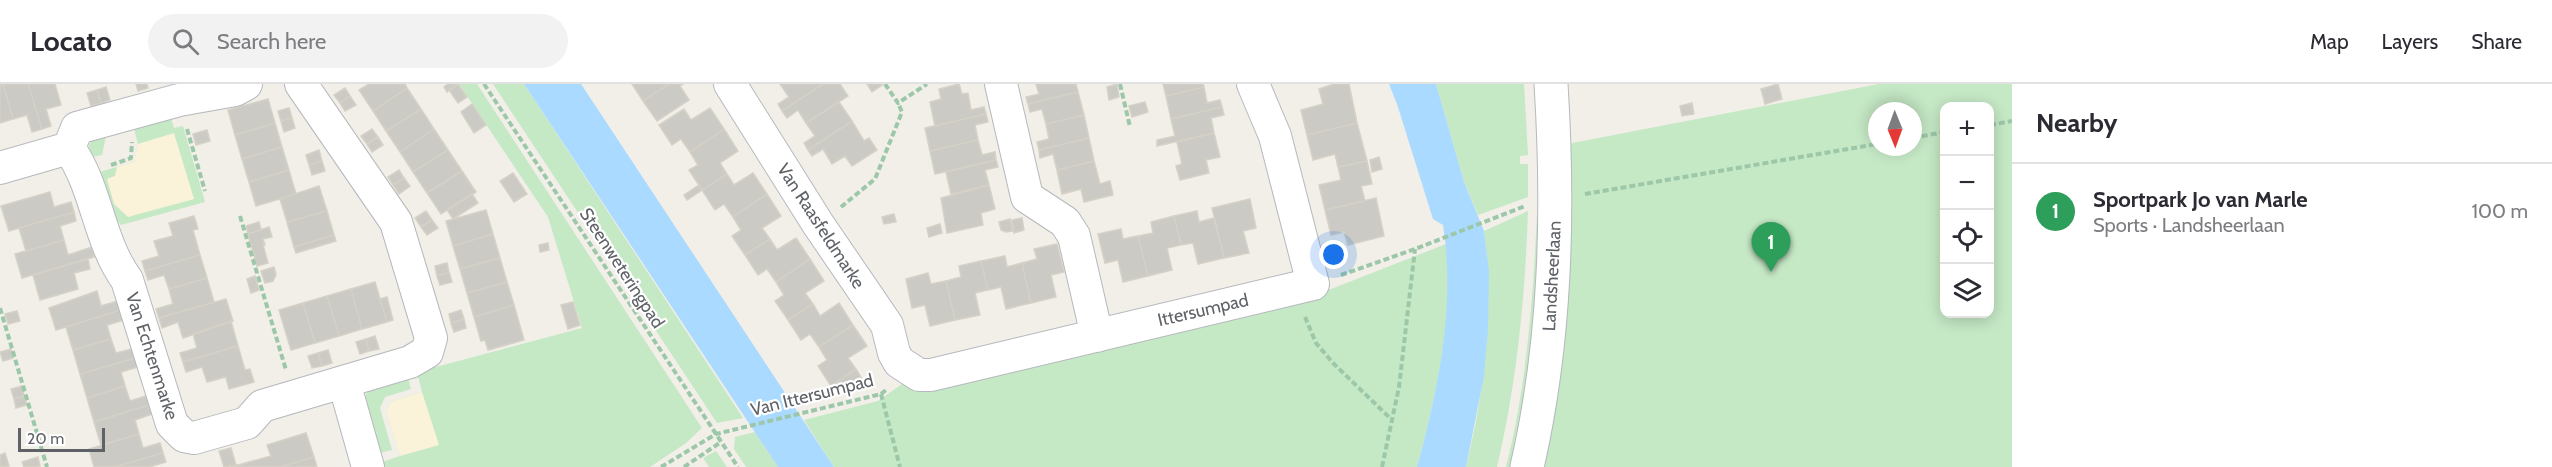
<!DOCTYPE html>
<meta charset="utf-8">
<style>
:root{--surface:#fff;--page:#f2f2f3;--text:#2b2b33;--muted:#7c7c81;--line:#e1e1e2;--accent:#ea4335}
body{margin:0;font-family:Cabin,sans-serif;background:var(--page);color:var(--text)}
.controls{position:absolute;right:18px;top:18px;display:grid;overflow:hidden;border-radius:12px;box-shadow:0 3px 15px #0003}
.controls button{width:54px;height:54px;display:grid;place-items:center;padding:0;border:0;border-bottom:2px solid var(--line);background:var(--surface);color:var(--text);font:30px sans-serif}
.compass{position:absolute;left:1868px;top:18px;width:54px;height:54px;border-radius:50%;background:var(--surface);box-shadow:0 3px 15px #0003;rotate:179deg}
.scale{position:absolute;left:18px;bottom:15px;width:87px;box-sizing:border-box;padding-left:6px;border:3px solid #5f6368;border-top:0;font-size:16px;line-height:21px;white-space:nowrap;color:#5f6368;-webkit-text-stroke:4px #fff;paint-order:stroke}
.you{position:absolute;left:1334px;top:171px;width:21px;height:21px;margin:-15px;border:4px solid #fff;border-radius:50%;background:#1a73e8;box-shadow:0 0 0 9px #1a73e833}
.badge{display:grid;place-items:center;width:39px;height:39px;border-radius:50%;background:var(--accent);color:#fff;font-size:20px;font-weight:700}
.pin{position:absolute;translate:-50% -50px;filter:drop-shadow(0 2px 3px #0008)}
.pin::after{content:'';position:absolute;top:32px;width:21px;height:18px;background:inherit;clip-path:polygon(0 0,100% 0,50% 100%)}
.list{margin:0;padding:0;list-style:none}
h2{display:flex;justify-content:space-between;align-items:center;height:78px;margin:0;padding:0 24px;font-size:26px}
h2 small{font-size:20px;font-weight:400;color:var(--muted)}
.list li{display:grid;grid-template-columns:39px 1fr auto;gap:18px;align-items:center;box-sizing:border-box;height:96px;padding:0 24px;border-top:2px solid var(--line)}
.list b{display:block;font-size:22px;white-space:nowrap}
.list p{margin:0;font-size:20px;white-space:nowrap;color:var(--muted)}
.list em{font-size:20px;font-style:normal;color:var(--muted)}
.icon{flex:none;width:33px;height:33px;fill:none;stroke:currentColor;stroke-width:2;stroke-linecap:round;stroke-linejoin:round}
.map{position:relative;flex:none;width:2012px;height:383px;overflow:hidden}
header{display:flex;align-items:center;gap:36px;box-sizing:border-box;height:84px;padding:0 30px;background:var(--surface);border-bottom:2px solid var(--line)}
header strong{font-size:28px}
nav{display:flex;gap:33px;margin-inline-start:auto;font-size:21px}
.search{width:420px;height:54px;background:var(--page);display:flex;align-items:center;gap:15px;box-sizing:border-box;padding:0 21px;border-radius:33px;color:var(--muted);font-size:22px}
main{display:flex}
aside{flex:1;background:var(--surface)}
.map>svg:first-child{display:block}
</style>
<header>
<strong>Locato</strong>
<div class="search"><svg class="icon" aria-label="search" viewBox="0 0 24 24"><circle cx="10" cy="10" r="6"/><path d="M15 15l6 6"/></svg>Search here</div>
<nav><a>Map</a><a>Layers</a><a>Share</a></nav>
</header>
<main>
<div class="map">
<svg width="2012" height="383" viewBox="0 0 2012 383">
<rect width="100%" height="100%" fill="#f1efe8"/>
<path fill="#c5e8c5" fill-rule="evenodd" d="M459,0H477L702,344L686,359L650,383H380L379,379L400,372L386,327L391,318L422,308L417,288L582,244L548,133Z
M493,0H524L743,334L717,339Z
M1436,0H1524L1528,71L1520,72V80H1528V113L1478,131L1464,98Z
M1879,0H2012V383H1537L1567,60ZM1944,22H1990V230H1944ZM1877,27H1913V63H1877Z
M171,34L174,44L183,42L205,118L121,141L109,127L96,89L134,78L138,60L132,37Z
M125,47L106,52L102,71L92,73L89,62L95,48Z
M1528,127C1525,214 1517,298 1497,383H1466C1485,305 1494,227 1484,147Z
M1537,130L1542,134L1544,167L1514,383H1506C1527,300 1533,215 1537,130Z
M1446,160C1455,229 1435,317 1417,383H834L804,336L878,317L909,295L1321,209Z
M407,290L411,305L385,313L380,324L392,366L376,370C371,352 353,318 372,303C380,296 397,294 407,290Z
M755,348L778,383H746L734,365L735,353Z
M716,367L727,383H709L703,374Z"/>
<path fill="#fbf3d9" d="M174,49L194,115L128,133L114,120L107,95L115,92L117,83L134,78L138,60Z
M422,308L439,361L400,372L386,327L391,318Z"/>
<path fill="#aadaff" d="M524,0H581L834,383H778Z
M1389,0H1436L1464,98L1484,147L1489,188L1488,245L1484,292L1466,383H1417C1438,306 1456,221 1443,141L1433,135L1397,20Z"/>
<path fill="#cccac5" stroke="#d6d1c6" stroke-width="1.5" d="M0,0H3L13,35L0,39Z
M3,0H28L42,45L32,48L27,31L13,35Z
M28,0H55L61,21L46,25L51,42L42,45Z
M136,0H147L148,4L138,7Z
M369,0H405L407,4L373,27L359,6Z
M448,0H458L447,8L444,3Z
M458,0L467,13L458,19L449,6Z
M632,0H669L643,17Z
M669,0H683L680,2L689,16L657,37L643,17Z
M780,0H823L782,27L778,20L789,13Z
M823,0H840L848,12L806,39L798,26L787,34L782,27Z
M867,0H882V1L872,8Z
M959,0L962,10L968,9L971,26L984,23L986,30L935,42L930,18L941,15L939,5Z
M1036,0H1076L1078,8L1028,20L1026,13L1039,10Z
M1117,0L1119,13L1109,16L1107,3Z
M1163,0H1203L1204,3L1166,12Z
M1334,0H1349L1357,39L1307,51L1301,26L1323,20L1319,5Z
M1778,0L1782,15L1765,20L1761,5Z
M106,3L110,16L101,19L97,6Z
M1204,3L1207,19L1220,16L1222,23L1171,35L1166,12Z
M345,4L350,12L340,19L334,11Z
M407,4L421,25L386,47L373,27Z
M97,6L101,19L91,22L87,9Z
M1078,8L1084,31L1046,40L1042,25L1030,28L1028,20Z
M350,12L356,21L345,27L340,19Z
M268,15L275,39L235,51L228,26Z
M839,18L852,37L808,66L804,59L815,52L806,39Z
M1145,18L1148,28L1132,33L1129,22Z
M1692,19L1694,30L1682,32L1680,22Z
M472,20L486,41L474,49L461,28Z
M1222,23L1224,31L1211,34L1214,49L1157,62V56L1175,52L1171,35Z
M289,24L292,34L281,37L278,27Z
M710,24L724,45L690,68L681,55L672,61L659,41L684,25L691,36Z
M421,25L434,45L400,68L386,47Z
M986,30L988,38L975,41L978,56L930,67L925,44Z
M1084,31L1089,54L1039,66L1037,58L1049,55L1046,40Z
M292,34L295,44L284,48L281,37Z
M852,37L864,57L869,54L877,66L852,82L845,72L832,80L823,65L812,72L808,66Z
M275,39L282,63L242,75L235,51Z
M1357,39L1367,77L1338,83L1335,70L1313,76L1307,51Z
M372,45L378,53L367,60L361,52Z
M434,45L448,66L413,88L400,68Z
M724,45L738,67L720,79L727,90L702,106L689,86L698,81L690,68Z
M207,46L210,57L196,61L193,50Z
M1214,49L1220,73L1206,76L1209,89L1180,96L1176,82L1182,80L1177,58Z
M378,53L383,61L372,68L367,60Z
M1089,54L1094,77L1057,86L1053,70L1040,74L1039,66Z
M978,56L982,71L995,68L996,76L935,90L930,67Z
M282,63L289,86L249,98L242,75Z
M319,66L322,77L309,81L306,71Z
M448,66L462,87L427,109L413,88Z
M1379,73L1382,85L1372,88L1370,76Z
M996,76L998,83L985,86L989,101L951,110L946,88Z
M322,77L325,87L312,91L309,81Z
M1094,77L1100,100L1110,97L1113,111L1084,118L1081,105L1062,110L1057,86Z
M1367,77L1372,100L1361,102L1365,117L1325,126L1319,101L1341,96L1338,83Z
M289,86L296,110L256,122L249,98Z
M399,86L404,94L393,101L388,93Z
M462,87L476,108L441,130L427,109Z
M513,89L527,110L514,118L500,97Z
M753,89L767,110L733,133L724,120L715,126L702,106L727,90L734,101Z
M404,94L410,102L399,110L393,101Z
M699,101L702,106L687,116L684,111Z
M989,101L995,125L981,129L983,141L947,149L941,114Z
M319,102L327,127L287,138L280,115Z
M50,108L54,123L71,118L74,128L9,147L1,122Z
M472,110L478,119L453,135L447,126Z
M767,110L781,132L762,144L770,155L745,171L732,152L741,146L733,133Z
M1376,114L1384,152L1348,161L1344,148L1331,151L1325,126Z
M1250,115L1256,144L1243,147L1249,169L1224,174L1212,124Z
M486,126L493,150L453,162L446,137Z
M327,127L334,151L294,163L287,138Z
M426,127L432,136L421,143L415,134Z
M1197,127L1199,138L1214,134L1224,174L1198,180L1193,159L1181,161L1174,132Z
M74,128L76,137L60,142L64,156L26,167L19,144Z
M894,130L896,138L884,140L882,133Z
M194,132L198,145L193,146L200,171L145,187L142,177L159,172L154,157L173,152L169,139Z
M1174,132L1181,161L1167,164L1172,186L1148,192L1138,152L1153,149L1151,138Z
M1022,134L1024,146L1014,149L1012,136Z
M1010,135L1013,147L1006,148L1001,146L999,138Z
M432,136L438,144L427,151L421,143Z
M259,138L261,146L248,150L246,142Z
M940,140L942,149L929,153L927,144Z
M269,143L272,153L263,155L265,161H263L268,179L257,182L248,150Z
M1121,145L1123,155L1138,152L1148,192L1123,198L1118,176L1105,179L1098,150Z
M493,150L500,174L460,185L453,162Z
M334,151L336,157L296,169L294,163Z
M796,154L810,175L776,198L767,185L758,191L745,171L770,155L777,166Z
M64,156L68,171L92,163L94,173L22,194L15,170Z
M548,159L549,166L540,168L539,161Z
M1057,160L1064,188L1051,191L1056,213L1031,219L1022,179L1037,175L1034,165Z
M200,171L207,194L169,205L164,191L148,196L145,187Z
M1005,172L1007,183L1022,179L1031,219L1006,225L1001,203L988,206L981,177Z
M500,174L507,198L467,209L460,185Z
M88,175L90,185L74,189L78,205L40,216L33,191Z
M810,175L824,197L805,209L813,220L788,236L775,217L784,211L776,198Z
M981,177L988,206L975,209L980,231L955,236L946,197L961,193L959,182Z
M447,179L449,188L437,192L435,182Z
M274,183L276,191L273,197L265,199L261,187Z
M449,188L452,198L440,201L437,192Z
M928,189L931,200L946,197L955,236L930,242L925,221L912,224L906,195Z
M255,192L259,206L251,209L247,195Z
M207,194L214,218L159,234L156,225L173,220L169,205Z
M375,198L387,238L362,245L351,205Z
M507,198L514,221L474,233L467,209Z
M351,205L362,245L339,252L327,212Z
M97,207L101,222L118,217L121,226L56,246L49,224Z
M327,212L339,252L315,259L303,219Z
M387,213L393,236L387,238L380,215Z
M226,215L233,237L183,254L178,238L162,244L159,234Z
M573,218L580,241L568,245L561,221Z
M303,219L315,259L291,266L279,226Z
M839,219L853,241L819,263L810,250L801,256L788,236L813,220L820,232Z
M514,221L524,256L488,266L485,256L481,257L474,233Z
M121,226L124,236L107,241L111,255L73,266L66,243Z
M461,226L464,235L451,239L449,230Z
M17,227L20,237L8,240L5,230Z
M464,235L466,244L454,248L451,239Z
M231,237L238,262L183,278L180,269L197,264L193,250Z
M853,241L867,262L848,274L856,285L831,302L818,282L827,276L819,263Z
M375,252L379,265L369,267L366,255Z
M111,255L116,269L132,265L135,274L80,290L73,266Z
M366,255L369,267L360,270L356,258Z
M238,262L245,286L250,285L254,298L229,305L226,293L207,298L202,283L186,288L183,278Z
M11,265L13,274L3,277L0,268Z
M328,266L332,279L322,282L318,269Z
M318,269L322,282L312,284L308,272Z
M135,274L138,283L121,288L125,302L87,314L80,290Z
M856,285L862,295L838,311L832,301Z
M22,302L24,312L14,315L11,305Z
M125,302L130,317L146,312L149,321L94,338L87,314Z
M24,312L27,321L16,324L14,315Z
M149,321L152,330L135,336L139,350L101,361L94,338Z
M306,349L314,373L280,383H231L271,372L267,361Z
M139,350L143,364L160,359L163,369L114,383H94L89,365Z
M231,364L236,381L224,383L219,367Z
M5,369L9,382L0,383V371Z
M163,369L166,378L149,383H114Z
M38,373L40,382L24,383L22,378Z
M314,373L317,383H280Z"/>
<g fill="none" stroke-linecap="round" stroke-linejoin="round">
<defs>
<path id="minor" d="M730,0L818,140L887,241L894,269L899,278L919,291H931L1313,200L1275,52L1253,0
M1001,0L1027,113L1065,138L1074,152L1097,252
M69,64C97,104 98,156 127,196L172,340L184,352L194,354L247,339L262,322L410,278L427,268L431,254L396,138L301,0
M69,64L77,44L179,16L235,6L246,0
M0,84L69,64
M344,298L368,383"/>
<path id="tertiary" d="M1527,383C1556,257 1559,128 1551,0"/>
</defs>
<use href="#minor" stroke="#b5b8bc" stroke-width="34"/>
<use href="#tertiary" stroke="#b5b8bc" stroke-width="35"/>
<path stroke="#9cc7a9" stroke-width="4" stroke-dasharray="6 3" stroke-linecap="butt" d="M484,0L738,383
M885,0L898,19L927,0
M1120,0L1130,43
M1990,41L2012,37
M187,45L205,107
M1913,54L1944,48
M111,81L131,74L132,58
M1585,110L1877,60
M841,123L875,95L902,28L898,19
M240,132L286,286
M1341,191L1415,165L1525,122
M0,224L47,383
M1305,233L1316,259L1333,279L1392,336
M881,310L900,383
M661,383L716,350L881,310L886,306
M684,383L721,358
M1382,383L1399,303L1415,165"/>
<use href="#minor" stroke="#fff" stroke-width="32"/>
<use href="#tertiary" stroke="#fff" stroke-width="33"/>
</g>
<g text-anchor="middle" stroke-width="4.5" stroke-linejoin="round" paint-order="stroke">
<g font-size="18" fill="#5f6368" stroke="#fff">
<text transform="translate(821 142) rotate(57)" y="6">Van Raasfeldmarke</text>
<text transform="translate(622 184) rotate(57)" y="6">Steenweteringpad</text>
<text transform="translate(1552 192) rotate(-87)" y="6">Landsheerlaan</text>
<text transform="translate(1203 226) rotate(-13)" y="6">Ittersumpad</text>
<text transform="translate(152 272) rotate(72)" y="6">Van Echtenmarke</text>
<text transform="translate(812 311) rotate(-14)" y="6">Van Ittersumpad</text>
</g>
</g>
</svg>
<div class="controls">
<button>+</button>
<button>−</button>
<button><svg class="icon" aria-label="locate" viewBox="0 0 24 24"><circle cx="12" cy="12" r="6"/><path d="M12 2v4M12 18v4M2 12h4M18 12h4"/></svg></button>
<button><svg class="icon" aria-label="layers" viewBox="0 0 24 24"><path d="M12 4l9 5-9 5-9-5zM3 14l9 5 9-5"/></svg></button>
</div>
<svg class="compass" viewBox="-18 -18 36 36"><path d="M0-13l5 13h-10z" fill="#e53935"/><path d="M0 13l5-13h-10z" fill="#7c7c81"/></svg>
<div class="scale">20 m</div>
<div class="you"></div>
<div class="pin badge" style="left:1771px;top:188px;background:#2e9e5b">1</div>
</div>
<aside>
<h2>Nearby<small></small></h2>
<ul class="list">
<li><span class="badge" style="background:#2e9e5b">1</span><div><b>Sportpark Jo van Marle</b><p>Sports · Landsheerlaan</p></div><em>100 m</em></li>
</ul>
</aside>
</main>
